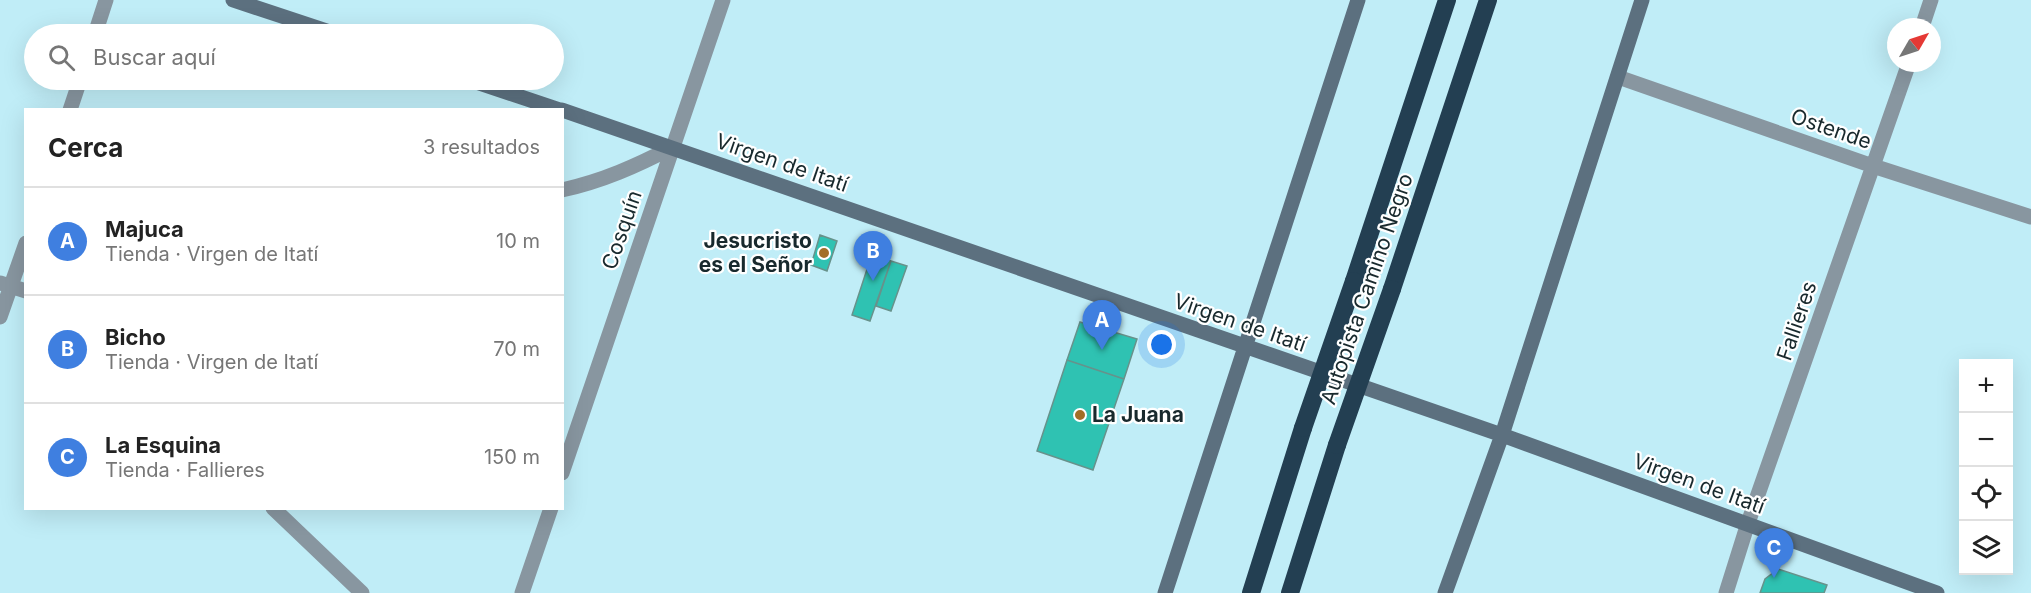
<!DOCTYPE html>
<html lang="es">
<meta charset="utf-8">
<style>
:root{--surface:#fff;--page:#f2f2f2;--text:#222;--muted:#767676;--line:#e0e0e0;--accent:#b45309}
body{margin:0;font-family:Inter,sans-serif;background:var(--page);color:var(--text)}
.controls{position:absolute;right:18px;bottom:18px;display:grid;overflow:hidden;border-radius:0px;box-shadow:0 6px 24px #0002}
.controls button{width:54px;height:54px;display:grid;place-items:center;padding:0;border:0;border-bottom:2px solid var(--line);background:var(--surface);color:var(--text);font:30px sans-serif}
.compass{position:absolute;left:1887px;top:18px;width:54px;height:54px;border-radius:50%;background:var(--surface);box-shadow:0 6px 24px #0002;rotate:51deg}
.you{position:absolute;left:1162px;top:345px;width:21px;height:21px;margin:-15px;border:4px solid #fff;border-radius:50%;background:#1a73e8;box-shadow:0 0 0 9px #1a73e833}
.badge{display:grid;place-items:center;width:39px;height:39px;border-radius:50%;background:var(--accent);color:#fff;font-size:20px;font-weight:700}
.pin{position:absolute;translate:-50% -50px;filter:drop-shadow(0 2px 3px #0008)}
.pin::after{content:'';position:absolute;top:32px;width:21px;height:18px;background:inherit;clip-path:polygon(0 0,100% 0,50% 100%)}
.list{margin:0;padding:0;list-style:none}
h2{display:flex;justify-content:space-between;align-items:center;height:78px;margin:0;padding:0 24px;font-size:26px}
h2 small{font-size:20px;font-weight:400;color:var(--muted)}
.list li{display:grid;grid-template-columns:39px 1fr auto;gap:18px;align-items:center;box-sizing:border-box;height:108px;padding:0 24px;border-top:2px solid var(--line)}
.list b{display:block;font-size:22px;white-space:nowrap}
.list p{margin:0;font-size:20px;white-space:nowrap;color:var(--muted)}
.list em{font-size:20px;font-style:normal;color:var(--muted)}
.icon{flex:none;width:33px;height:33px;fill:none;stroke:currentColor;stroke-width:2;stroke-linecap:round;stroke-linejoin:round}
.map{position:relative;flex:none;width:2031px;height:593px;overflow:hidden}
.search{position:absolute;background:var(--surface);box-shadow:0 6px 24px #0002;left:24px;top:24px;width:540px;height:66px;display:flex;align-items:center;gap:15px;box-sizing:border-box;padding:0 21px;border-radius:33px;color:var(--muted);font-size:22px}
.panel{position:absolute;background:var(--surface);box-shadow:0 6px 24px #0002;left:24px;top:108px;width:540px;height:402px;border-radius:0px}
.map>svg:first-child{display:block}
</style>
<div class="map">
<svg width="2031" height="593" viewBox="0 0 2031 593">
<rect width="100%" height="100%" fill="#c0edf7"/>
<path fill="#2fc2b2" stroke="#67928b" stroke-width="1.5" d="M820,235L837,241L827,271L811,265Z
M872,254L891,261L870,321L852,315Z
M891,261L907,266L891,311L876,306Z
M1080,322L1137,339L1124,379L1067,360Z
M1067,360L1124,379L1093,470L1037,451Z
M1778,569L1827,585L1824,593H1760L1765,579Z"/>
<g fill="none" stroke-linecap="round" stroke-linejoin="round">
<path stroke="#8896a0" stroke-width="15" d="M1922,27L1931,0
M95,34L106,0
M1618,77L1873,166L2031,217
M70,110L80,80
M562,190C603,181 636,166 673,147
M0,283L26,291
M0,317L26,243
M562,473L723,0
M273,508L362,593
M522,593L551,508
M1726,593L1748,523L1909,63"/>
<path stroke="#5c707f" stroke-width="15" d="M233,0L336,34
M470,80L560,110
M562,110L1502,435L1937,593
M1165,593L1358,0
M1445,593L1502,435L1642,0"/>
<path stroke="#233f52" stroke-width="18" d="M1354,281L1447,0
M1392,289L1488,0
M1251,593L1303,428
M1290,593L1337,445"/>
<path stroke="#233f52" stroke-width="18" d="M1303,428L1354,281
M1337,445L1392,289"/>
</g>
<g fill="#a36e27" stroke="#fff" stroke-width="2">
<circle cx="824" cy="253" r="6"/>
<circle cx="1080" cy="415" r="6"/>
</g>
<g text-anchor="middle" stroke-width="4.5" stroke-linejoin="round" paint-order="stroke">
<g font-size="21" fill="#18292d" stroke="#fff">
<text transform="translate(1831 129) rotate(19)" y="7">Ostende</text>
<text transform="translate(782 163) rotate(19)" y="7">Virgen de Itatí</text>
<text transform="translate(622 230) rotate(-71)" y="7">Cosquín</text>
<text transform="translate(1367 289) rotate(-71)" y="7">Autopista Camino Negro</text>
<text transform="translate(1797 321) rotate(-71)" y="7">Fallieres</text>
<text transform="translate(1240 323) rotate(19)" y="7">Virgen de Itatí</text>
<text transform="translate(1699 484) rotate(20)" y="7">Virgen de Itatí</text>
</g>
<g font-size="21" font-weight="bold" fill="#18292d" stroke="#fff" text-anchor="end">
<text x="812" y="248">Jesucristo<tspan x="812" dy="24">es el Señor</tspan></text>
<text x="1092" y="422" text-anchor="start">La Juana</text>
</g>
</g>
</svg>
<div class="controls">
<button>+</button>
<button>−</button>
<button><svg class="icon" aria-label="locate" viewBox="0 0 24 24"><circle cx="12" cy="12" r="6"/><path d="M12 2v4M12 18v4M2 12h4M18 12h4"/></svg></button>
<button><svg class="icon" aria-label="layers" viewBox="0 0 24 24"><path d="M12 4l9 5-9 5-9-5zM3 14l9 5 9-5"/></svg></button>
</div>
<svg class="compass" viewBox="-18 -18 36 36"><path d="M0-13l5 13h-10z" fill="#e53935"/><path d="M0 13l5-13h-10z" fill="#767676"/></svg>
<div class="you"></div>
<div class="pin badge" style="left:1102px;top:350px;background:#3f7fe0">A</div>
<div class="pin badge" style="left:873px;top:281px;background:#3f7fe0">B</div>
<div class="pin badge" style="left:1774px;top:578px;background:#3f7fe0">C</div>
<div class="search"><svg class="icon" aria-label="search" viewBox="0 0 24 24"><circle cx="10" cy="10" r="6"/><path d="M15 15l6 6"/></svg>Buscar aquí</div>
<section class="panel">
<h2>Cerca<small>3 resultados</small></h2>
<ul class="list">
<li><span class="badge" style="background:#3f7fe0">A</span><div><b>Majuca</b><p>Tienda · Virgen de Itatí</p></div><em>10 m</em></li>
<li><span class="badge" style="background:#3f7fe0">B</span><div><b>Bicho</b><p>Tienda · Virgen de Itatí</p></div><em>70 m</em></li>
<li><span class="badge" style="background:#3f7fe0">C</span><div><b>La Esquina</b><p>Tienda · Fallieres</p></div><em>150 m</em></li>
</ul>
</section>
</div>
